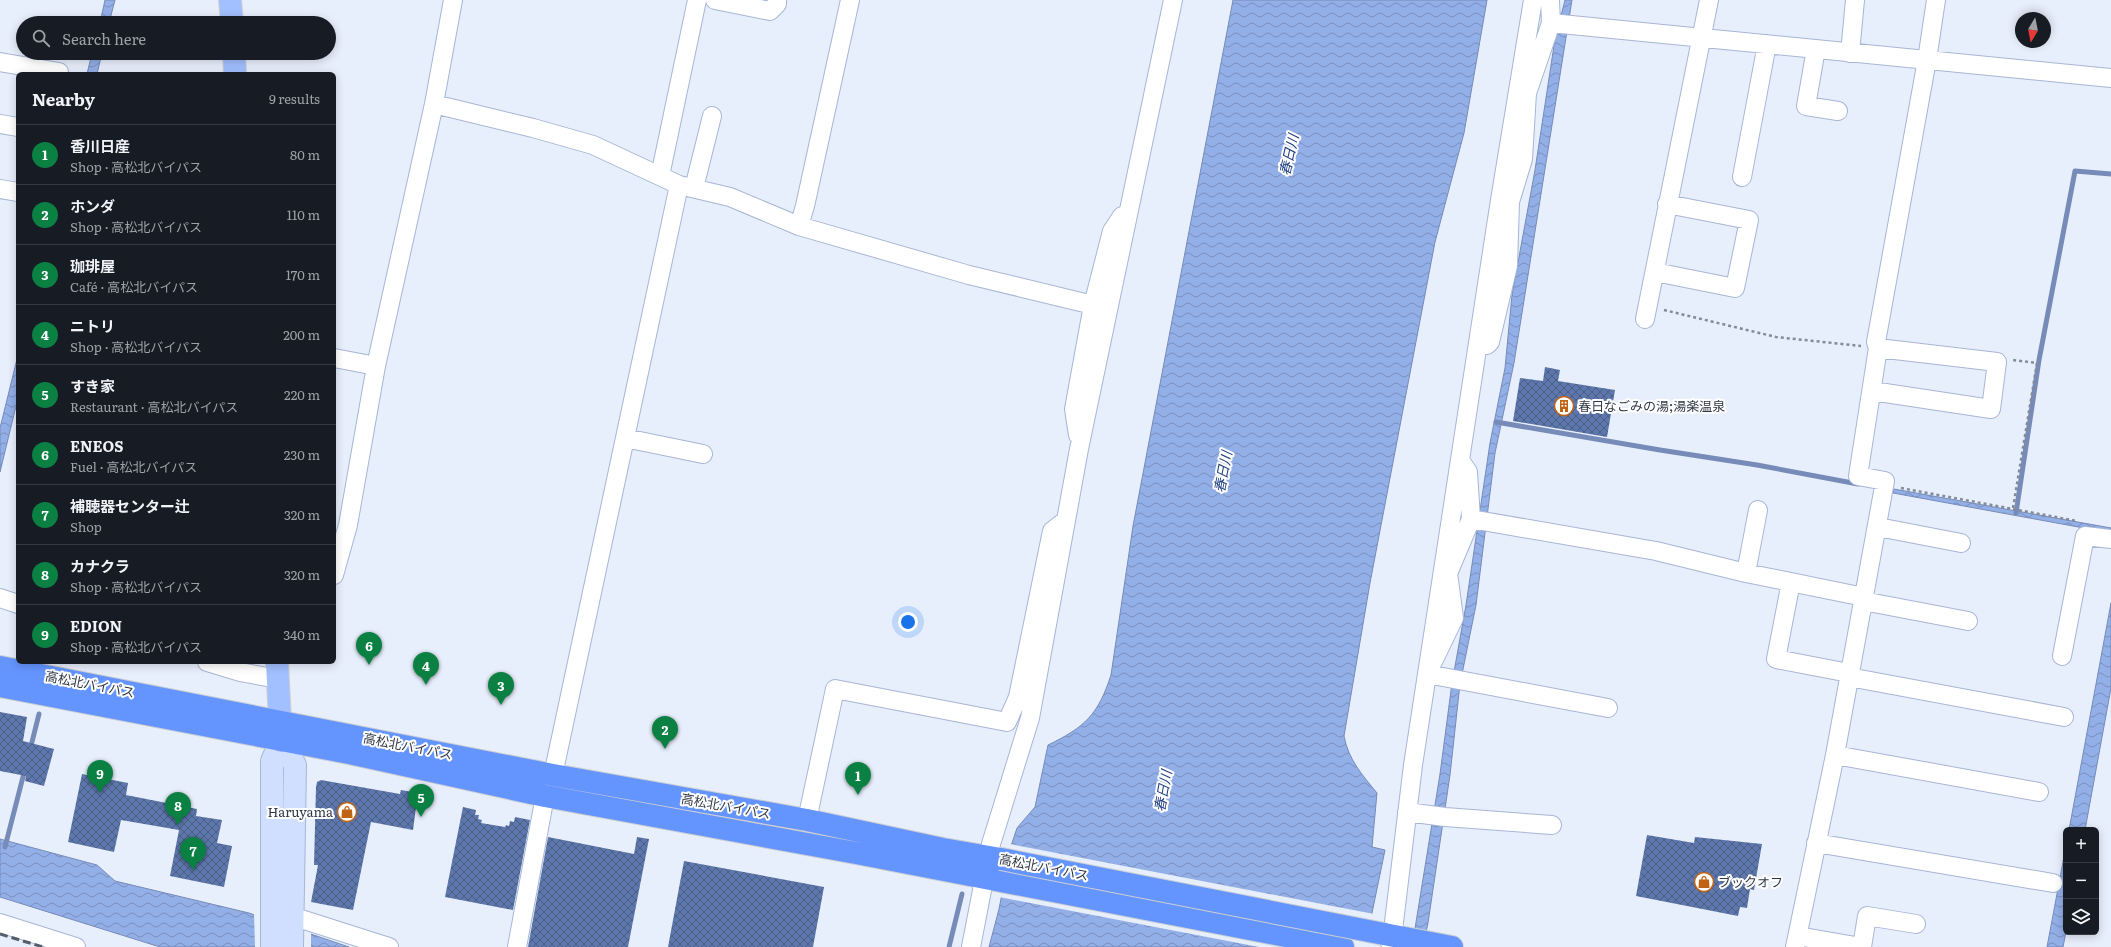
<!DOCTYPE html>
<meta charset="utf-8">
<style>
:root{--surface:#171b24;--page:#242831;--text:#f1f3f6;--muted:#9ea1a6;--line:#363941;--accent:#0b8043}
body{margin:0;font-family:Literata,"Noto Sans JP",serif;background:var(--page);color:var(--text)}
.controls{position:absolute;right:12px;bottom:12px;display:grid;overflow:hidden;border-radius:6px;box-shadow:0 2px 10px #0003}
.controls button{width:36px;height:36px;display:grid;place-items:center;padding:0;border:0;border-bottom:1px solid var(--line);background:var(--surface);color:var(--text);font:20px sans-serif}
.compass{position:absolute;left:2015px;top:12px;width:36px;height:36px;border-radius:50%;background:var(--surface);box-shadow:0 2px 10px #0003;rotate:190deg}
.you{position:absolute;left:908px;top:622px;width:14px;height:14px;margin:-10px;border:3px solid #fff;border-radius:50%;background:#1a73e8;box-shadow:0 0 0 6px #1a73e833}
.badge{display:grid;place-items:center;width:26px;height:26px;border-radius:50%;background:var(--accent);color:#fff;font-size:13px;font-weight:700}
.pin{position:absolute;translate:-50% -33px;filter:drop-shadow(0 1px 2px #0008)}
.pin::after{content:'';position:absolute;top:21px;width:14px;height:12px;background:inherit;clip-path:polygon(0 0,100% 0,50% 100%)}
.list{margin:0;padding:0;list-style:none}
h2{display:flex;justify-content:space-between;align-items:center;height:52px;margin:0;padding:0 16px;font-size:17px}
h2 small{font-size:13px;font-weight:400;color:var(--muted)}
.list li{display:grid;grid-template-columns:26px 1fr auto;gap:12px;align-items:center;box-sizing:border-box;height:60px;padding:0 16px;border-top:1px solid var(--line)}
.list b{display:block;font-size:15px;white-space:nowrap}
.list p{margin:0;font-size:13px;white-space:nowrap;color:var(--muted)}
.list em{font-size:13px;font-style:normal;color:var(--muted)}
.icon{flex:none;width:22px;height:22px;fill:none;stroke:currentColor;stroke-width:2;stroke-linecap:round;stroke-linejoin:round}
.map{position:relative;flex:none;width:2111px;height:947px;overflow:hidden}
.search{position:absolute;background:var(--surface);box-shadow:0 2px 10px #0003;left:16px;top:16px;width:320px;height:44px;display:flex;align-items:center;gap:10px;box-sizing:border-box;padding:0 14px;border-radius:22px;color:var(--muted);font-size:15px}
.panel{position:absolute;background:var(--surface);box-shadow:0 2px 10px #0003;left:16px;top:72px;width:320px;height:592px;border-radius:6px}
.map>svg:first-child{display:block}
</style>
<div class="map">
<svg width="2111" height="947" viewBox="0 0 2111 947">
<defs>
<pattern id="water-waves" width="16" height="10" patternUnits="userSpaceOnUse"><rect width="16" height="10" fill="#93afe8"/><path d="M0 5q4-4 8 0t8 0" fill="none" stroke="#798fbe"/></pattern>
<pattern id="building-cross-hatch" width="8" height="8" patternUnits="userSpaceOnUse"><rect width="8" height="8" fill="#5d77ac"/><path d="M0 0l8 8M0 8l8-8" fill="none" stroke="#4a5e86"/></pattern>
</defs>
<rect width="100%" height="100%" fill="#e8effc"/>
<path fill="url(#water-waves)" stroke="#768bb7" d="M105,0H115L109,23H100Z
M1233,0H1487L1464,133L1435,242L1370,583L1344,736C1348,759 1363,776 1377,793L1372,847L1385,850L1365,947H989L999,909L1012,843L1017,828L1035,807L1048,745C1085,727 1098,715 1111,675L1133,526Z
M1565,0H1572L1514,363L1495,453L1476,605L1460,684L1450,775L1428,923L1423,947H1412L1440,774L1452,683L1466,605L1490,443L1505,368L1512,295L1535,170L1555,39Z
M92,53H102L97,74H87Z
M18,355V398L0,472V428Z
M1894,489L2111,528V533L1893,493Z
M2111,603V688L2085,830H2069Z
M0,839L97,865L115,881L249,913L349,947H160L0,897Z
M2066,846V932L2063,947H2047Z"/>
<path fill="#e8effc" d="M1010,844L1374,914L1367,947H1259L999,897Z
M254,913L311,932V947H255Z"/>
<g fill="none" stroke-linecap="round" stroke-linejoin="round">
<path stroke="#768bb7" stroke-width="5" d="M1496,422L1660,450L1757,465L1858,484
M2016,513L2039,360L2075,171L2111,174
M30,750L39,714
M5,847L25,769
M949,947L962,894"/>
</g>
<path fill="url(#building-cross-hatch)" d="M1545,367L1560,370L1558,381L1615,390L1607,437L1513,421L1520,378L1543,381Z
M0,712L27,717L23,741L54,749L44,786L25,781L26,776L0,771Z
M82,774L128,783L126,795L197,809L196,816L222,820L217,843L232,846L224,887L170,876L179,830L121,820L114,852L68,842Z
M321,780L400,794L401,790L418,793L413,830L371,822L353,910L311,902L318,865H314L316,787L317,782Z
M463,807L476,810L475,815H479L478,819L482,820L481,823L505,827L506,825L509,826L510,821L514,822L515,817L530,820L513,910L445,897Z
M1647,835L1694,843L1695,837L1762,844L1754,890L1750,889L1747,908L1740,907L1738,916L1636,896Z
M548,837L634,854L637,837L649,839L628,947H528Z
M684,861L824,887L813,947H668Z"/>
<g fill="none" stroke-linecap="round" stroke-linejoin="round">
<defs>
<path id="street" d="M453,0L434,104L533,128L593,145L679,185L730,197L799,226L969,275L1093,305L1112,231L1122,216
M715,0L770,11L777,4V0
M1551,23L2111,78
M1816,49L1806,106L1838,111
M1850,53L1855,0
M0,62L59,72
M0,124L18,127
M660,176L697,0
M1742,177L1767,44
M694,188L712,116
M0,189L18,192
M1510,202L1523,159L1527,93L1551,23L1550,0
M799,226L805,206L850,0
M1655,272L1735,288L1749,220L1667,204
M1645,319L1709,0
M1487,345L1490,342L1508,266L1510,202L1503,201
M334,358L376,366L434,104
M1872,391L1991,409L1997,362L1878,348
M1078,435L1074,409L1093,305
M625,438L703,454
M1471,519L1656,551L1746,573L1864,597
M1878,527L1961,543
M1449,571L1471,519L1468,472L1462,463
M1448,573L1454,618L1427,674L1608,708
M1746,573L1758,510
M334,575L348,525L376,366
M1791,582L1776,659L1849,673
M0,598L18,604
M1863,601L1968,621
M2062,656L2085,536L2111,539
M207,662L240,672L278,679
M1849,677L2064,717
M1835,755L2039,792
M553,775L679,185
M1407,812L1445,817L1552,825
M807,820L835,689L1007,722L1018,697L1052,531L1066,520
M1816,843L2053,883
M279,912L389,947
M0,923L76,947
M1798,936L1861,947
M517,947L545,796
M971,947L991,844L1030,718L1079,449L1173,0
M1391,947L1413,765L1427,674L1500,200L1533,0
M1795,947L1835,755L1885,481L1858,476L1878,348L1876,342L1927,60L1936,0
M1862,947L1867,916L1916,924"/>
<path id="secondary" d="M281,741L295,765L292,947
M272,947V761L281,741"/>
<path id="primary" d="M230,0L232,23
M234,53L235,74
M277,662L281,741"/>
<path id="highway" d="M0,667L553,775L807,820L943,849L1001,859
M0,686L349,753L545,796L856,853L1343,947
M1384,934L1452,947"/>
</defs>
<use href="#street" stroke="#a6b6d5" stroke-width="20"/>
<use href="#secondary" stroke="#a6b6d5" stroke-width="24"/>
<use href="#primary" stroke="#cecfd2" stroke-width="24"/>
<use href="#highway" stroke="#cecfd2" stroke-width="24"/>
<path stroke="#848b98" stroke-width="2.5" stroke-dasharray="3 3" stroke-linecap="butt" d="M1664,310L1776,337L1861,346
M1901,488L2077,521
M2013,508L2037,363L2013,360"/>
<use href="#street" stroke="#fff" stroke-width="18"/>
<use href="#secondary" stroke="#d0dfff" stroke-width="22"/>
<use href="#primary" stroke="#a2bfff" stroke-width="22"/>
<use href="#highway" stroke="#6495ff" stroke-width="22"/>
<path stroke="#565d6a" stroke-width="3" stroke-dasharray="8 4" stroke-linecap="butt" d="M0,934L43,947"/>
<defs>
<path id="highway-bridge" d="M1001,859L1384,934"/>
</defs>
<use href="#highway-bridge" stroke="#cecfd2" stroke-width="24" stroke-linecap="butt"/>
<use href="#highway-bridge" stroke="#6495ff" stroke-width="22"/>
</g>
<defs>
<symbol id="building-ring" viewBox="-11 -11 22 22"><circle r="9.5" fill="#fff" stroke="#c06313" stroke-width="1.5"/><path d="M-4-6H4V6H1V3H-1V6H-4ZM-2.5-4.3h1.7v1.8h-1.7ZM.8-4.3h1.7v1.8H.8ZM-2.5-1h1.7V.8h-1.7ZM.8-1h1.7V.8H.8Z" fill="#c06313"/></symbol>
<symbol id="shop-ring" viewBox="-11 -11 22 22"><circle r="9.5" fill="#fff" stroke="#c06313" stroke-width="1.5"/><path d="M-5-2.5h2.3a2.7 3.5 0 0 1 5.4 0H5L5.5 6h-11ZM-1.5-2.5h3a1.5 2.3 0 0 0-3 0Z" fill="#c06313"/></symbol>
</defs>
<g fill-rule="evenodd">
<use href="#building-ring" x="1553" y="395" width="22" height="22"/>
<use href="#shop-ring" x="336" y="801" width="22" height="22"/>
<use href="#shop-ring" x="1693" y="871" width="22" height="22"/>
</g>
<g text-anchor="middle" stroke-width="4" stroke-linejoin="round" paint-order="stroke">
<g font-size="13" fill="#313845" stroke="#fff" text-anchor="start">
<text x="1578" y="411">春日なごみの湯;湯楽温泉</text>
<text x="333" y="817" text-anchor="end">Haruyama</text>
<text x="1718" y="887">ブックオフ</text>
</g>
<g font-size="13" fill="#313845" stroke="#fff">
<text transform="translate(90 684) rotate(11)" y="5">高松北バイパス</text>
<text transform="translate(408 746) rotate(11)" y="5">高松北バイパス</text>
<text transform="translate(726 806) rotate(10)" y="5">高松北バイパス</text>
<text transform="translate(1044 867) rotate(11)" y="5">高松北バイパス</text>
</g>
<g font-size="14" font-style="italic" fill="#234184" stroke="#fff">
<text transform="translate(1289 155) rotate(-77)" y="5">春日川</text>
<text transform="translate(1223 472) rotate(-79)" y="5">春日川</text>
<text transform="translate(1163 791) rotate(-80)" y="5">春日川</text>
</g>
</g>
</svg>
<div class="controls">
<button>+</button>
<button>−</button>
<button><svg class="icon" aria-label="layers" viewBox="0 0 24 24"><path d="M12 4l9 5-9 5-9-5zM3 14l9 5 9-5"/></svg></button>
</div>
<svg class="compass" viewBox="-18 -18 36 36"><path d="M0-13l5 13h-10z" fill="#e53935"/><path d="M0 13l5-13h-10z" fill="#9ea1a6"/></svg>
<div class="you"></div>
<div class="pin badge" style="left:858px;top:795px">1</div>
<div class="pin badge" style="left:665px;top:749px">2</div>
<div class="pin badge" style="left:501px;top:705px">3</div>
<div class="pin badge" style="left:426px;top:685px">4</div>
<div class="pin badge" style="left:421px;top:817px">5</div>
<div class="pin badge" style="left:369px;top:665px">6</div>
<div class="pin badge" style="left:193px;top:870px">7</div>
<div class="pin badge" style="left:178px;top:825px">8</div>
<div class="pin badge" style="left:100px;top:793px">9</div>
<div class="search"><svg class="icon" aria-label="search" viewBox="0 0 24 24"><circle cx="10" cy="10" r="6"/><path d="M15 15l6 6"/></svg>Search here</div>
<section class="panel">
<h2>Nearby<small>9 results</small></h2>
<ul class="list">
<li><span class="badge">1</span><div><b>香川日産</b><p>Shop · 高松北バイパス</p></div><em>80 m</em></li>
<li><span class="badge">2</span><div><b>ホンダ</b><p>Shop · 高松北バイパス</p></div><em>110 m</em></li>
<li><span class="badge">3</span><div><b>珈琲屋</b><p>Café · 高松北バイパス</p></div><em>170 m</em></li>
<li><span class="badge">4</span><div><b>ニトリ</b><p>Shop · 高松北バイパス</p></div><em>200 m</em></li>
<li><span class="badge">5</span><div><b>すき家</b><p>Restaurant · 高松北バイパス</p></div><em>220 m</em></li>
<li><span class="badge">6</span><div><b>ENEOS</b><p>Fuel · 高松北バイパス</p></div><em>230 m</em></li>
<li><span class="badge">7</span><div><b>補聴器センター辻</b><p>Shop</p></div><em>320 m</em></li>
<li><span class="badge">8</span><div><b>カナクラ</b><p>Shop · 高松北バイパス</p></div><em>320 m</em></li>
<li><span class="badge">9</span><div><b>EDION</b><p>Shop · 高松北バイパス</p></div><em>340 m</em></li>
</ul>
</section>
</div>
